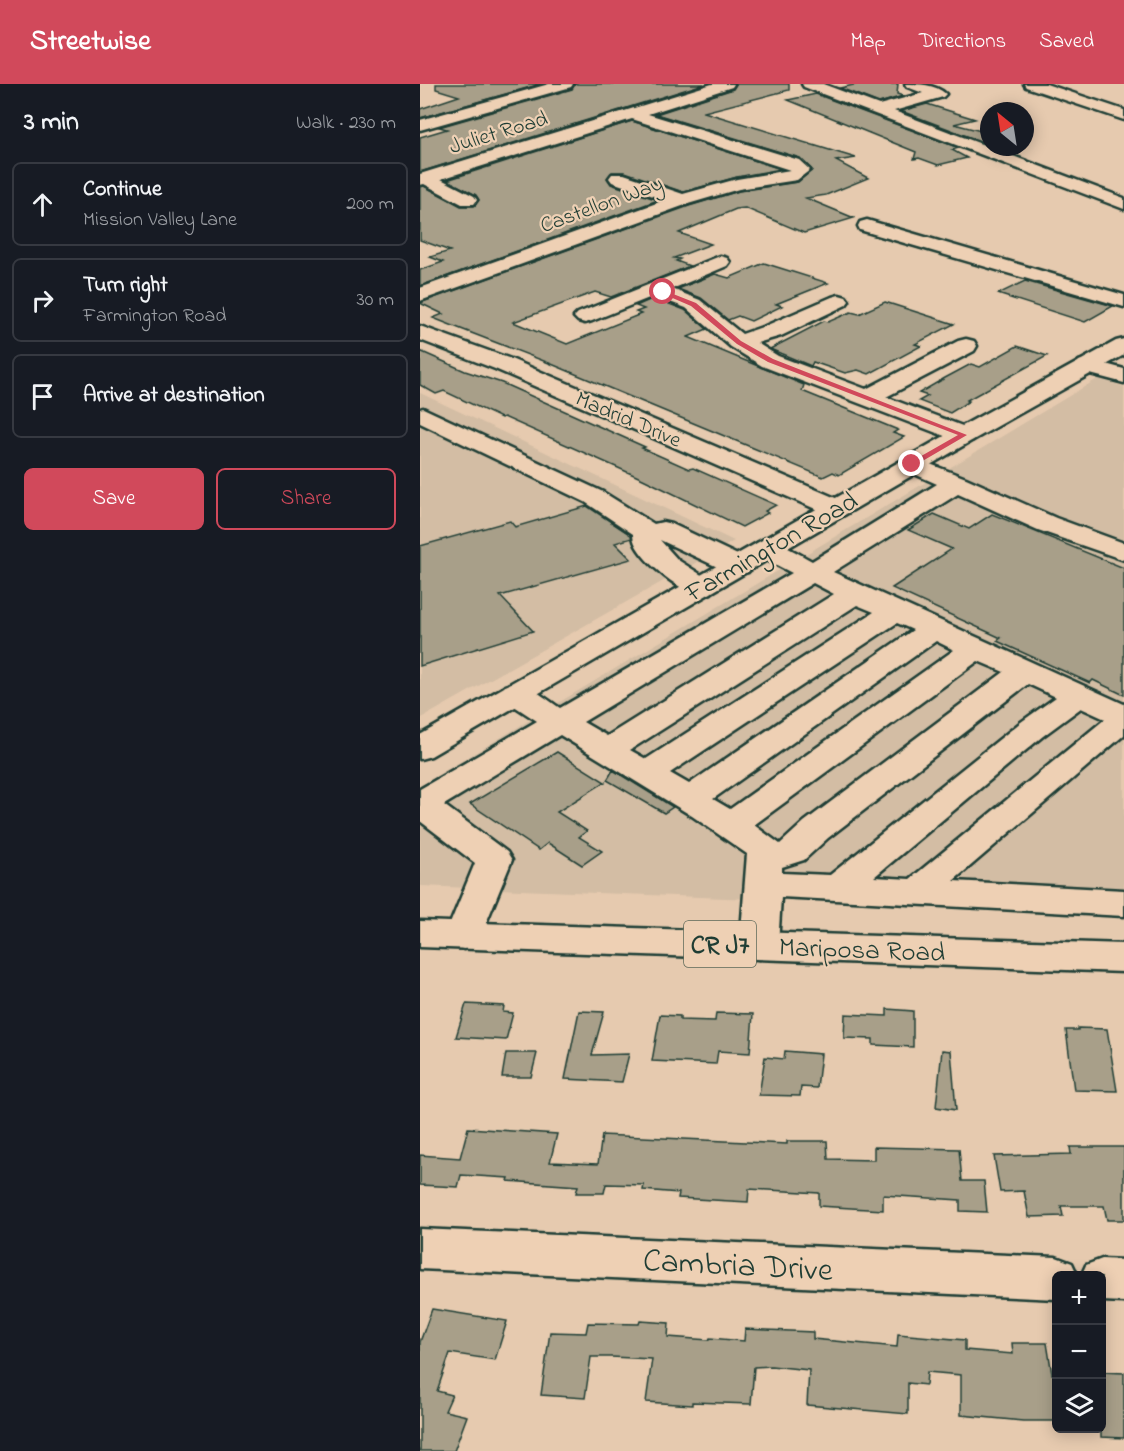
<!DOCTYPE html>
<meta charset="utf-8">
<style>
:root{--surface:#171b24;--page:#20242c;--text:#f1f3f6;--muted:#9ea1a6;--line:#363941;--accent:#d1495b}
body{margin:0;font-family:"Indie Flower",sans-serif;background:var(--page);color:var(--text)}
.controls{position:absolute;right:18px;bottom:18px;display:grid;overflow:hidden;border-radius:9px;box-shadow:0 3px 15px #0003}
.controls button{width:54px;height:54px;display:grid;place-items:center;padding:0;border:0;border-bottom:2px solid var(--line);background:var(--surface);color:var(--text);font:30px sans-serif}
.compass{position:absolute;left:560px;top:18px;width:54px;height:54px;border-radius:50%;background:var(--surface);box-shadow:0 3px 15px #0003;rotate:330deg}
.stop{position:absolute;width:18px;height:18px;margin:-14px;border:4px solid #d1495b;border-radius:50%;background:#fff}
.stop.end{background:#d1495b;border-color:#fff;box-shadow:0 2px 6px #0008}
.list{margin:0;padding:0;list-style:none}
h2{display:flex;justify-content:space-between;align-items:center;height:78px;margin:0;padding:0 24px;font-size:26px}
h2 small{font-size:20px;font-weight:400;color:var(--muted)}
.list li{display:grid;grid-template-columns:39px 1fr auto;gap:18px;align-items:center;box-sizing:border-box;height:84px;margin:0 12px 12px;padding:0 12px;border:2px solid var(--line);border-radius:9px}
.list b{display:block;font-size:22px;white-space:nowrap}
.list p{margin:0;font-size:20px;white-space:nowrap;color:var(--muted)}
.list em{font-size:20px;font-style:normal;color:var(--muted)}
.actions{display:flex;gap:12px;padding:18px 24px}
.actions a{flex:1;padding:14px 0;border:2px solid var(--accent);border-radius:9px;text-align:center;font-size:21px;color:var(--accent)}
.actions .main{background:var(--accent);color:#fff}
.icon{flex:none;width:33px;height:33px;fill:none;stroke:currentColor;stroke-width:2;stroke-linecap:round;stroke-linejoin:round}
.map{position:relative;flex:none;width:704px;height:1367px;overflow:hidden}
header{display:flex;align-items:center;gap:36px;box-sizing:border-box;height:84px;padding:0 30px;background:var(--accent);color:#fff}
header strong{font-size:28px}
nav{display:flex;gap:33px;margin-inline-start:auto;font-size:21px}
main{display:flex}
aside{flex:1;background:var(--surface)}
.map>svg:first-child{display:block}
</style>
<header>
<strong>Streetwise</strong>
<nav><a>Map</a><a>Directions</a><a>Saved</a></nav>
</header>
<main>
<aside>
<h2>3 min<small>Walk · 230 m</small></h2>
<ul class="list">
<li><svg class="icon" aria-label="ahead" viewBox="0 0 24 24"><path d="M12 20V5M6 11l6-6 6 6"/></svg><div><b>Continue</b><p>Mission Valley Lane</p></div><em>200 m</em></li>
<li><svg class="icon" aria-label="right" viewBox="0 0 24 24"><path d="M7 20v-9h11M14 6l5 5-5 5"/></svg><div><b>Turn right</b><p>Farmington Road</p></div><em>30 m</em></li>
<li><svg class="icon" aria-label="arrive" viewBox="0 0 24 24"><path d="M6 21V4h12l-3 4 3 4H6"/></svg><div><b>Arrive at destination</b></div></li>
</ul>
<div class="actions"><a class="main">Save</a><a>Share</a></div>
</aside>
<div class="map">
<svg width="704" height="1367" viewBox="0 0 704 1367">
<rect width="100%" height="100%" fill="#e6caaf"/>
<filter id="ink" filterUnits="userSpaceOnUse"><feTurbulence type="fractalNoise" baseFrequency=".0167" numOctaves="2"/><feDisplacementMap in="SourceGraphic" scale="12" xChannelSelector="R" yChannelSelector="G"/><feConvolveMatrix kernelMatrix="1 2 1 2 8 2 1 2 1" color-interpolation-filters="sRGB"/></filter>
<g filter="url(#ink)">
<path fill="#d3bda4" d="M679,294L704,303V832L644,827L0,802V702Z
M0,309L314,457L0,635Z"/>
<path fill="#a89f89" stroke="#1f3d34" stroke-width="1.5" d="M16,0H121L0,34V25L39,12L16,5Z
M155,0H284L0,88V53L27,45L19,43L152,5Z
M316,0H369V6L284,28L436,74L416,77L448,94L406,111L386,114L434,134L384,149L325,124L316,125L259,149L291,160L254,174L260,175L256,177L270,182L191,213L175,208L93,238L147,260L221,230L216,228L224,225L216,222L234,214L265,226L287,245L268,253L384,301L382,307L478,346L473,349L484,353L419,391L413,388L403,393L129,279L41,245L13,234L23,230L0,219L269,122L319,107L378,98L392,86L380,74L236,30L313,5Z
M438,0H478L477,10L483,12L459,19L420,4Z
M396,10L539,64L532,66L547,74L518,81L499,74L494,75L496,68L368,16Z
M507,20L555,35L534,40L569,49V57L563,58L481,27Z
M212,37L361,85L317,93L263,108L205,88H192L187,94L191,100L238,116L0,202V186L23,178L10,173L30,167L0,156V103L4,102L41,122H54L59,116L56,111L27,96Z
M344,179L408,199L356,220L362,222L331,237L318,232L308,236L281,214L258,205L295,190L309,194Z
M605,197L693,222L665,238L578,210Z
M465,218L534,240L495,260L501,262L449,290L438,286L425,289L393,278L391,282L350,265L404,237L408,238L431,228L439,230Z
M597,262L627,272L547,316L549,317L530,329L499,317L508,312L499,309L525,294L551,280L560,283Z
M0,267L45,287L82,299L225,363L222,364L269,385L273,384L356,421L345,427L348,429L322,443L223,395L84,333L81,334L24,307L16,310L0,301Z
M167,422L211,451L212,454L195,459L211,475L80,512L113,547L0,582V462L90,437L95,443Z
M514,430L549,445L572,430L704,484V611L673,596L670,599L577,557L581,554L472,504L532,465L488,446Z
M137,668L185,698L137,728L167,747L159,753L182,767L162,781L128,759L119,766L50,720Z
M193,686L253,723L244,729L187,696Z
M46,920L84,922L83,928L93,929L86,956L36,953Z
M467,925L493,927V963L453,961V955L424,954L425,930L467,932Z
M159,927L184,928L172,971L209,970L202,998L145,995Z
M296,929L333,930L330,969L298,967L296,980L232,977L240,931L260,932V936L295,937Z
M658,944L687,945L697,1007L654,1006L646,946H658Z
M522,966L531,967L536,1026L516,1023Z
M365,967L401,970L397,1004L381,1003L380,1012L339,1011L345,973L364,975Z
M86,969H117L111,993H82Z
M48,1044L137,1050L130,1078L178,1080L182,1051L367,1060V1057H407L408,1075L454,1076V1063L539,1065L542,1097H564L567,1128L540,1127V1116L463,1111V1126L399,1122V1109L366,1107L329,1105L328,1118L258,1114L259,1109L223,1106L224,1101L186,1100L184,1109H156L158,1102L88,1097L89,1094L41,1091L38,1103L0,1101V1071L40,1074Z
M650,1063H704V1136H687L684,1122H641L643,1132L609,1133L604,1107L580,1108L574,1072L651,1070Z
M12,1225L87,1237L75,1276L30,1269L17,1307L32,1311L25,1327L47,1332L34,1367H0V1258Z
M220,1237L249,1239L248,1253L289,1256L290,1254L324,1257L325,1245L393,1248V1255L477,1263L478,1250L545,1256V1266L593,1270L592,1259H627L632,1290H636V1337H603L541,1331V1291L507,1288L506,1301L488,1299V1330L387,1321L389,1286L351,1282L334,1283L331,1320L272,1318V1321L226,1318L232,1275L191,1273H171L165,1314L121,1311L130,1248L166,1249L168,1239L219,1240Z
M681,1288L704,1289V1354L681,1353Z"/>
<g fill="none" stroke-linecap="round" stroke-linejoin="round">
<defs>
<path id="minor" d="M129,0H153L151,3L0,46V36Z
M292,0H314L312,3L228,30L379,76L390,86L377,96L319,105L268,120L0,217V204L245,116L192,98L189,94L192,90H204L263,110L317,95L370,86L212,35L21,95L54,112L57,116L54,120H42L4,100L0,101V90Z
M382,0H403L459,21L503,9L487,3L485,0C499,0 515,0 526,10L523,13L474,27L704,114V125L384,3Z
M447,136L704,211V223L440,146L438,142L440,138Z
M300,172L307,174L310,178L307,182L252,205L280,216L322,250L345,242L412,213L419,211L426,213L429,217L426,221L361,252L337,259L358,272L446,305L538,257L546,255L554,257L557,262L554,267L466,313L553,346L556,351L553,356L544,358L535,356L342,282L311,263L266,224L234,212L172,237L165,239L158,237L154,233L158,229Z
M0,242L91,275L425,418L429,424L425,430L416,432L407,430L75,285L0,256Z
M667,275L704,285V299L659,287L656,282L659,277Z
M3,324L183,408L234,440L243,438L252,440L328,476L332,482L328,488L318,490L308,488L240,456L258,476L291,497L295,503L291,509C284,511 279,512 272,509C254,502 212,470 213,450L165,418L0,339V325Z
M492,373L546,394L636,434L704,459V476L618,446L538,410L413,488L704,620V651L533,797L704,806V832L361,813L358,861L352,871L339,875L326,871L320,861L327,770L272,732L140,651L24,721L87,768L92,776L57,861L44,865L31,861L25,852L55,779L0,737V705L117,637L85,616L80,609L85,602C107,597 122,612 140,624L372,489L337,471L333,465L337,459C357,454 375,468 392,477L517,400L483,385L480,380L483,375ZM393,499L414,510L187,652L163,638ZM437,521L454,528L226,675L210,666ZM477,539L493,546L269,700L250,689ZM516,557L534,566L310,725L293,715ZM558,577L584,588L384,738L360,760L334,741ZM608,600L636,613L601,638L410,791L362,789V783L384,776L408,754ZM661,624L685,635L490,795L454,793L623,652Z
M0,1145L636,1173L652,1179L658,1192H636V1215L0,1185Z
M682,1175L704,1176V1218L682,1217V1192H661L666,1181Z"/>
<path id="major" d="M704,255V271L553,356L11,672L0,675V651L535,346L696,257Z
M0,837L704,860V888L0,863Z"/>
<path id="highway" d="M604,0H626L704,26V36L606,3Z"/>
</defs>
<use href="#minor" stroke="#1f3d34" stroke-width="5"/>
<use href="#major" stroke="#1f3d34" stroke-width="5"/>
<use href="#highway" stroke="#1f3d34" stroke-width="5"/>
<use href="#minor" fill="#eed0b4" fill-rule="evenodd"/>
<use href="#major" fill="#eed0b4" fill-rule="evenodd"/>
<use href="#highway" fill="#eed0b4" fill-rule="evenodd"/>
</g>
</g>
<path fill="#d1495b" d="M243,206L276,219L321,257L353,275L547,351L494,382H489V379L538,351L348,278L317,260L271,222L241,209Z"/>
<g text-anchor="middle" stroke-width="4.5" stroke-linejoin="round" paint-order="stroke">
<g font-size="22" fill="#1f3d34" stroke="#eed0b4">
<text transform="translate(78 47) rotate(-17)" y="8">Juliet Road</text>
<text transform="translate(181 119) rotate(-20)" y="8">Castellon Way</text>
<text transform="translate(209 334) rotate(23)" y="8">Madrid Drive</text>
</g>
<rect fill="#eed0b4" stroke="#5d695a" stroke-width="1.5" x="264" y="837" width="72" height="46" rx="4.5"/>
<g font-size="26" font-weight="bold" fill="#1f3d34">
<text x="300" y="869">CR J7</text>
</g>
<g font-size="27" fill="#1f3d34" stroke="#eed0b4">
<text transform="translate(351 462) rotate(-30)" y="9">Farmington Road</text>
<text transform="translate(442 865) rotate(2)" y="9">Mariposa Road</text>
</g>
<g font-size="33" fill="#1f3d34" stroke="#eed0b4">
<text transform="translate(318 1179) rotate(3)" y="12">Cambria Drive</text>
</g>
</g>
</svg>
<div class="controls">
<button>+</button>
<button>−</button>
<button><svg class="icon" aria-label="layers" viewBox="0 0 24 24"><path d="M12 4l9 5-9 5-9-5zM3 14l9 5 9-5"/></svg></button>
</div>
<svg class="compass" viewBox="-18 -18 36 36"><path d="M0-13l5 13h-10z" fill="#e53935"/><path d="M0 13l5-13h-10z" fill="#9ea1a6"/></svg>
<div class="stop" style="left:243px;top:208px"></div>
<div class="stop end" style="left:492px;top:380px"></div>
</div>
</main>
